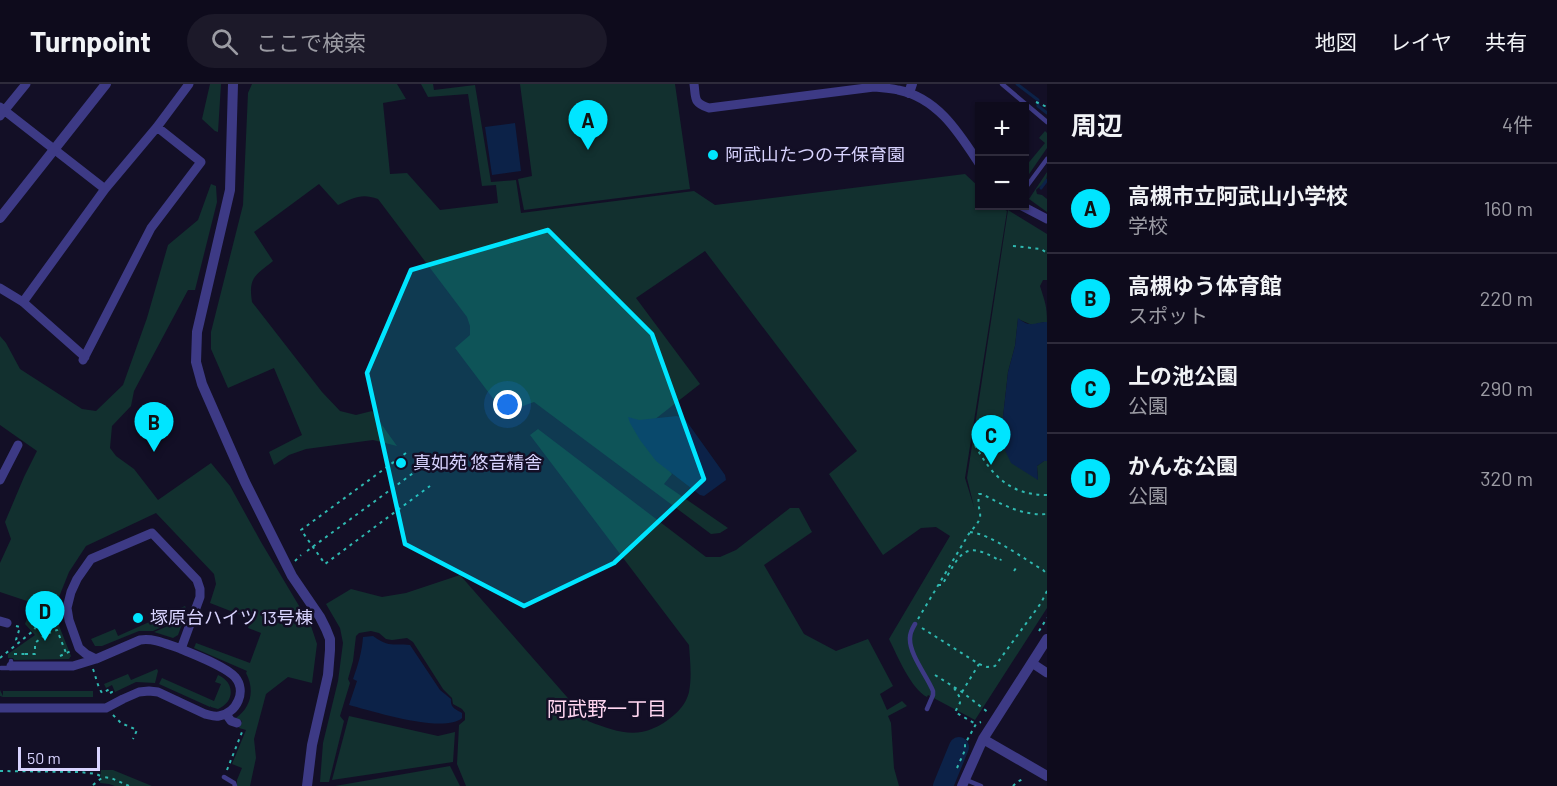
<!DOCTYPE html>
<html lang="ja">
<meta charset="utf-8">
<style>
:root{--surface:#0e0b1c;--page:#1c1929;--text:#f1f3f6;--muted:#9b9ba3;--line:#2e2b3b;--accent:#00e5ff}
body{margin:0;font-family:Barlow,"Noto Sans JP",sans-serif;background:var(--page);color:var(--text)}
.controls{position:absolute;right:18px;top:18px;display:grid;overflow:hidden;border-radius:0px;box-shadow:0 2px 4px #0004}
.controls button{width:54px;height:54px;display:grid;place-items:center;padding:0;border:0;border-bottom:2px solid var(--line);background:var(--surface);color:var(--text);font:30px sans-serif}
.scale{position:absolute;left:18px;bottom:15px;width:82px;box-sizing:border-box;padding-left:6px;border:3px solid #d9d4ff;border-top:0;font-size:16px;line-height:21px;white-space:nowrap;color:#d9d4ff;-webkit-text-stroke:4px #130f26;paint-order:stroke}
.you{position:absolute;left:508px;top:321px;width:21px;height:21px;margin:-15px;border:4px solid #fff;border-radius:50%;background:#1a73e8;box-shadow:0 0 0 9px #1a73e833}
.badge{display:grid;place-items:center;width:39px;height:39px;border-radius:50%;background:var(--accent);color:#111;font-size:20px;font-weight:700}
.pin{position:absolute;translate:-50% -50px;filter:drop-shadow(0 2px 3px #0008)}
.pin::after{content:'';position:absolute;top:32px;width:21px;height:18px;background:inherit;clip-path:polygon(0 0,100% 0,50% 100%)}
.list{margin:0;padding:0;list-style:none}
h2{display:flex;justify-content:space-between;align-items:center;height:78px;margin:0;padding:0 24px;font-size:26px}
h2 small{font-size:20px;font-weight:400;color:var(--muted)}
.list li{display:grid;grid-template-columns:39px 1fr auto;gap:18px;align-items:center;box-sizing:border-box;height:90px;padding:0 24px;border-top:2px solid var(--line)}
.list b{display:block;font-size:22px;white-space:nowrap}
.list p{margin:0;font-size:20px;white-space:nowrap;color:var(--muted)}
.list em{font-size:20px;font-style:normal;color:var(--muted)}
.icon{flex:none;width:33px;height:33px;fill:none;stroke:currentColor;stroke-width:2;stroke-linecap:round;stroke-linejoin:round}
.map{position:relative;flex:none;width:1047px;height:702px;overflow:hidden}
header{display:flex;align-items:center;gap:36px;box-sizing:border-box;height:84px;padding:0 30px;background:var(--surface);border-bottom:2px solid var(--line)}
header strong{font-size:28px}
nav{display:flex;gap:33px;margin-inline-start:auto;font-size:21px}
.search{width:420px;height:54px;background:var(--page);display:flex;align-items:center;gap:15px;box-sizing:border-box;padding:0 21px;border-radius:33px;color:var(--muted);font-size:22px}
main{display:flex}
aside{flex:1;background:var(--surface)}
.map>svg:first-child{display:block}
</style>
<header>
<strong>Turnpoint</strong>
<div class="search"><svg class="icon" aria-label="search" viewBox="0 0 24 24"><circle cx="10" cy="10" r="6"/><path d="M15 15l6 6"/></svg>ここで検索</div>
<nav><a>地図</a><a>レイヤ</a><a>共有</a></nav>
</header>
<main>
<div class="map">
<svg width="1047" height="702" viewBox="0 0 1047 702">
<rect width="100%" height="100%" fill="#130f26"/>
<path fill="#12302f" d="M210,0H221L218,48L215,47L202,35Z
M252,0H397L406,15L383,19L390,90L407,89L440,126L498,119L496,101L482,102L468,10L428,13L421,0H433L434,6L475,1L491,98L516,96L521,129L694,107L715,121L965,90L979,103L980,122H1000L1007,127L965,394L974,423L967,394L1008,126L1047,150V196H1043L1040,202C1045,218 1047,222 1047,238H1044L1032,241L1018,235L1015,262L1008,288L1002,342L1038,396L1037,382L1044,377H1047V524L975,636L928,611L927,613C911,605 897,571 889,555L950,452L936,443L921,444L883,471L829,390L857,367L705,167L636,214L700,300L640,347L672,390L664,400L728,444L720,449L711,450L534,318L504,329L455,264L470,251V242L467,233L378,115C361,109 354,114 338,121L319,100L254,148L273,177C256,191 248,193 252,218L322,308L340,327L356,331L372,327L397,362L373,356L306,365L289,371L274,381L269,368L302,351L274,284L228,304L211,265V248L243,121L248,9Z
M520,0H675L690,105L524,126L518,95L532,92Z
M1045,47L1047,49V64L1025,96V83L1045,59L1039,54Z
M1047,88C1047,100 1043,99 1036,106L1037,110L1042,111L1047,115V128L1029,115Z
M211,100L216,102L217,118L195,206H188L134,307L131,322L112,342L110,364L116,372L134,385L158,416L211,379L230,402L261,458L311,542L317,560L312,599L288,593L266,610L254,655L256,674L250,702H237V696L242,684L232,680L246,646L239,644L242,637L236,634C251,623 255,606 246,589L247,587L194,564L196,559L250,579L247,587L261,549L248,544L251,535L210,519L216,500L214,490L156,429L86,462L69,488L59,513V533L56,534L71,572L69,575L14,576L13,574H8V570L35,551L25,540L33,519L0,508V479L11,455L5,438L24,393L37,367L0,341V252L6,259L20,285L82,325L96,327L123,301L147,234L168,161L198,136Z
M538,345L706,473H720L736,466L790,424H799L812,448L764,481L804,550L836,567L868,555L893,602L880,610L887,626L902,617L907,622L888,632L891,639L894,684L899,702H466L457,680L459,641L465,636V629L462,625L453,620L452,614L443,605L413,558L407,554L392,556L386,555L379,549L371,547L359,549L356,552L353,577L348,595L350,599L340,632L344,637L329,698H320L323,659L338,597L343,559L340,544L326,520L351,505L382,513L406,509L460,491L588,637C621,650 644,657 674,631C681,625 687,617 689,608C692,593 690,576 689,561L530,351Z
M185,522L187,526L184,533L153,547H139L102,562H95L91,555L115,545L118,552Z
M184,535L178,551L173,554L154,548Z
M157,585L158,587L155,599L136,598L115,608L112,601L106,604L104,600L128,590L131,596Z
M218,591C235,598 235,618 218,625L211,623V622L210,623L159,600L162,594L214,617L221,600L215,598Z
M0,606L3,612V607H93V613H3L0,612Z
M349,632L438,652L455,648L453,678L332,696Z
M450,682L460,702H335Z
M101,686H113L152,702H115L109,700L100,699Z"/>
<path fill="#0c2248" d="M515,39L521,87L492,91L485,43Z
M1018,234C1031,245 1034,238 1047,238V377H1044L1037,382L1038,396L1011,379L1003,362L1002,342L1008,288L1015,262Z
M677,332L685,335L725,391L726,396L704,412L700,411L656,377L640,356L630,339L628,333L639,336Z
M373,552C390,564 392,559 410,561L440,606L451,615C450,624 456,625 462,629V634C444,650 372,627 349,621L357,597L353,595C358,581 362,568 363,553Z"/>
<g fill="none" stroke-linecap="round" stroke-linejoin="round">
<path stroke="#0c2248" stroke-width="3" d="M1017,0L1038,16V22L1047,29
M1041,104L1047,96"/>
<path stroke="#0c2248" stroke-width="20" d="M943,702L959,663"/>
<path stroke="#2fb8b0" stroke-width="2" stroke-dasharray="3 4.5" stroke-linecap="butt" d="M1036,18L1047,23
M1013,162L1041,165L1047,169
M975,361C992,392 1010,411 1047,411
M406,369L301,446L325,480L430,402
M970,448C991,450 1024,475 1043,486L1047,490
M307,467L416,387
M295,477L301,471
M1014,487L1016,484
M938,501H942C960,471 963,454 1000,477L1001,475
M918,535L970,448C988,429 976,432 979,410H982C1003,421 1023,432 1047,430
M16,542L20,543L16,556L17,560
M922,544L979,580L987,583L995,582L1041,519L1047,507
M1039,547L1047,534
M14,570H25V572
M25,570H35V559L46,550L57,546L66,569
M60,572L71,567
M0,574L33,547L49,525
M93,585C96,593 97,601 102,609L110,605L112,608L110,609
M935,591L962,608L989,629
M954,604L959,612L960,619L955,628L976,640
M962,608L979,580
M113,631L121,639L137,646L133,655
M957,684L965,666V660L976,640L981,638
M227,686L242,648H241
M0,687L80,688L96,690L103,693
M93,701L103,693L111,694L129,702
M1013,702L1017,698L1023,695"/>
<path stroke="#3d3a85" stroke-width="4.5" d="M1002,0L1047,38
M1024,106L1047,75
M915,540C912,545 910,548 910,554C909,570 927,592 933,607V611L927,625
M1,584H11V577
M224,693L234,699L235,702
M964,695L981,702"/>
<path stroke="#3d3a85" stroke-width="9" d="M694,0C696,14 693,19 709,24L874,3C882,4 890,4 898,6C938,14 959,49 980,81
M0,23L105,105
M0,32L26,0
M1022,122L1047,135
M0,204L23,218L85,273
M23,218L105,105L157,43L189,0
M83,276L151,144L201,78L157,43
M0,396L18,361
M0,537L7,539
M1032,579L1047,589
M11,582H73L96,575
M0,624H106L123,615L139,608L149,607L158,608L205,630C210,631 214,633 219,632C237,629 247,607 235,593C225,582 195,571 181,565L200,513V505L197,496L152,449L91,475L77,495L71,508L67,524L69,536L79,564L86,570L96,575L140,556C155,554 166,560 181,565
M226,630L231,637L237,639"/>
<path stroke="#3d3a85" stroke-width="10" d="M233,0L230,106L197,248L196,278L202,300L245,398L292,492L320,533L326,545L330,555V566L328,591L312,661L307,702
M909,9L912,0
M0,134L106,0
M983,655L1047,692
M962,702L983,655L1047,555"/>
</g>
<path fill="#00e5ff" fill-opacity="0.2" stroke="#00e5ff" stroke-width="4.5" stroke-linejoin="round" d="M548,146L652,250L704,395L614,479L524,522L405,460L367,289L411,186Z"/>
<g fill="#00e5ff" stroke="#130f26" stroke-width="2">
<circle cx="713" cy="71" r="6"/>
<circle cx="401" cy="379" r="6"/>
<circle cx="138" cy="534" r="6"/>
</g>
<g text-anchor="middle" stroke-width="5" stroke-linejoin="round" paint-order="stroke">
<g font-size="18" fill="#d9d4ff" stroke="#130f26" text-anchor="start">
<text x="725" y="77">阿武山たつの子保育園</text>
<text x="413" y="385">真如苑 悠音精舎</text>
<text x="150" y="540">塚原台ハイツ 13号棟</text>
</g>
<g font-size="20" fill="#ffd6f0" stroke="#130f26">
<text x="607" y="632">阿武野一丁目</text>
</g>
</g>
</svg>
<div class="controls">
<button>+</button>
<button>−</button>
</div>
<div class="scale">50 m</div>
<div class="you"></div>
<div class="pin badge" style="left:588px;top:66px">A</div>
<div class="pin badge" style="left:154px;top:368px">B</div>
<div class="pin badge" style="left:991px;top:381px">C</div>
<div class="pin badge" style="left:45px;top:557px">D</div>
</div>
<aside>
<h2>周辺<small>4件</small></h2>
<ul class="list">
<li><span class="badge">A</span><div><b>高槻市立阿武山小学校</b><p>学校</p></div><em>160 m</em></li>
<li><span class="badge">B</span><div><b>高槻ゆう体育館</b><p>スポット</p></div><em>220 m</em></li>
<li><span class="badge">C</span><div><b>上の池公園</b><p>公園</p></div><em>290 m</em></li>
<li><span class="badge">D</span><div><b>かんな公園</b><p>公園</p></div><em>320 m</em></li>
</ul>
</aside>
</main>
